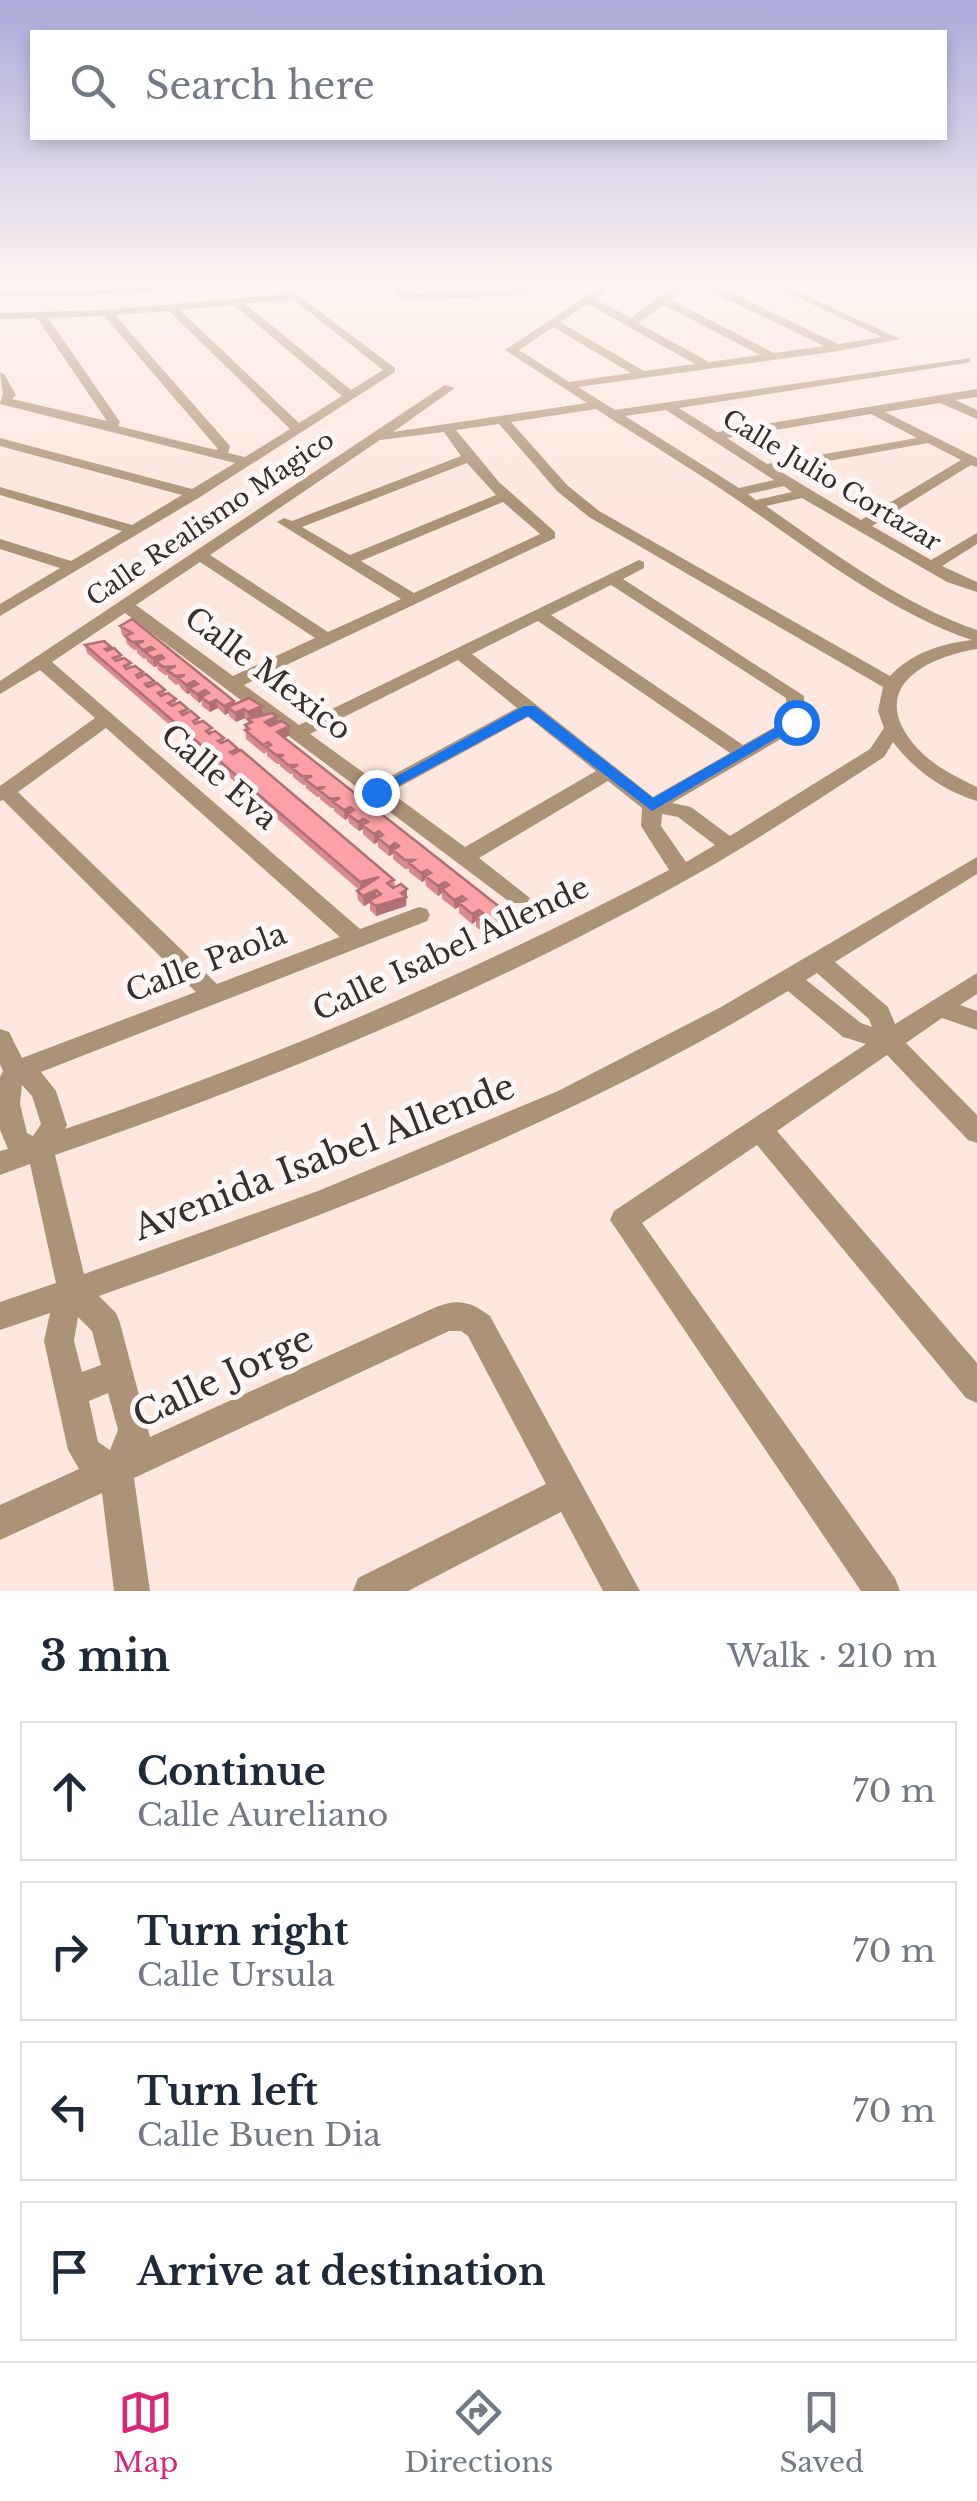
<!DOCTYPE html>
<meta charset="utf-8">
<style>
:root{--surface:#fff;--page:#f6f6f7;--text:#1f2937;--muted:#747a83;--line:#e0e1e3;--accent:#db2777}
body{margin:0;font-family:"Libre Baskerville",serif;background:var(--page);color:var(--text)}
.stop{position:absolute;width:30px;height:30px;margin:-22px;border:8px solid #1a73e8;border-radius:50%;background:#fff}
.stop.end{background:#1a73e8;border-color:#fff;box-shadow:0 2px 10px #0008}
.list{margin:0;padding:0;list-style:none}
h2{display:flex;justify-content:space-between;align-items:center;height:130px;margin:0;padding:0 40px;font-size:42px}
h2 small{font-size:32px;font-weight:400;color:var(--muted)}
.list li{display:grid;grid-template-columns:65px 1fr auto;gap:30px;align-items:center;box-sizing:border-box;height:140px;margin:0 20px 20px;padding:0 20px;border:2px solid var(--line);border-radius:0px}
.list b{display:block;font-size:38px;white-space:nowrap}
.list p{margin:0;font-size:32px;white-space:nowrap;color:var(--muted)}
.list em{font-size:32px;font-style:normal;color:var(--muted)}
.icon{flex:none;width:55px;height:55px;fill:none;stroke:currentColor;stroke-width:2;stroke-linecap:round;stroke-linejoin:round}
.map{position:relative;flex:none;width:977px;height:1591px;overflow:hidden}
.search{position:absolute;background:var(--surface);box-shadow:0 5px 15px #0003;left:30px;right:30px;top:30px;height:110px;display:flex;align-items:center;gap:25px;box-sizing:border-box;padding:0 35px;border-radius:0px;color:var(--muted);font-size:38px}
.sheet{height:770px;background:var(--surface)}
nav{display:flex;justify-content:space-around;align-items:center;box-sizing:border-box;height:140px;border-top:2px solid var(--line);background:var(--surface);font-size:28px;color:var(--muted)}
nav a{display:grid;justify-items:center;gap:5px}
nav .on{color:var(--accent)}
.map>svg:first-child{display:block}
</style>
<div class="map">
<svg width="977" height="1591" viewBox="0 0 977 1591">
<rect width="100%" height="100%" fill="#fde7df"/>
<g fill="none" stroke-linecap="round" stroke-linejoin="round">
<path fill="#ac9377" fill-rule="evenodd" d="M203,282H245L240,285L87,296L0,297V291L87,290Z
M381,282C395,281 403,291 417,294L520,289L534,282H546L522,295L417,300L398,296Z
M608,282H619L595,299L631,318C662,296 675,275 716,286L838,344L882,337L764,282H776L900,339L838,351L578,387L615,410L970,358V362L966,363L679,408L717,432L977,389V397L955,400L977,410V419L940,403L885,412L977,458V467L971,465L872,526L931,560L977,533V544L942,566L977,582V592L947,582L802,498L766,506C829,550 905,606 977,630V649C921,658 865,691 918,749C934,766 956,777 977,787V801C944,791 914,770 893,742L884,757C822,797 761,838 697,874C493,989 275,1079 55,1155L84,1274L318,1191L558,1091L721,1007L977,857V874L835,962L888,1007L895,1024L977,973V994L960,1005L977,1011V1030L942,1018L906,1043L977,1115V1143L968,1140L887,1055L777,1131L977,1363V1403L966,1398L757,1145L642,1223L895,1578L900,1591H861L610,1220L614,1211L866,1044L843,1037L788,991C572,1122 336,1212 99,1296L116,1313L120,1323L150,1437L436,1307C458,1298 472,1302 490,1316L640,1591H603L561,1512L408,1591H353L358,1578L546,1484L468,1336L461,1331H449L134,1478L150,1591H114L102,1493L0,1540V1505L79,1469L68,1450L44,1341L50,1313L0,1330V1302L56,1283L30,1164L0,1175V1151L8,1149L0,1130V1077L3,1071L0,1064V1029L9,1032L22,1058L196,992L3,800L0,801V786L95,718L40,670L0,694V681L445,385L455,388L393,432L587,403L505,350ZM691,285L708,290L824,346L774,353L671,300ZM588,304L695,364L644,371L560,322ZM664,305L760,355L709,362L638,323ZM553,327L631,373L569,382L519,350ZM596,409C642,439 689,467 733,497C809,548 884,610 972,640C940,644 912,653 890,676L599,511L567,485L511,422ZM666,410L774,480L739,488L625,416ZM871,414L917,438L767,464L727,438ZM499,424L557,491L589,517L883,687L878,711L884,728L870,749L730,836L691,807L672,803L803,726L805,722L804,696L623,579L644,568V562L639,560L299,725L244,685L555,538V532L499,482L456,430ZM444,432L461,456L292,521L284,518L277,522L401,599L328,632L210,555L380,440ZM928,443L961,460L861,520L778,470ZM467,463L496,495L350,555L302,527ZM784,486L792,492L756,500L748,494ZM503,502L540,534L414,593L361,561ZM200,562L315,638L233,676L136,605ZM611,585L786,698L787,720L743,745L551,615ZM125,613L511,903H527L530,898L479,858L608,781L642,808L641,826L669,870C475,972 273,1059 65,1129L67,1125L56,1091L41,1072L427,921L430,915L427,909L419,907L360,929L52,662ZM538,621L730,753L653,797L472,654ZM458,660L517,708L378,783L310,734ZM528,717L596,771L465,847L390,792ZM106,728L340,937L217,984L18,792ZM662,814L678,817L715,845L686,862L661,826ZM817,973L869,1019L872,1027L861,1023L806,980ZM22,1085L32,1096L41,1124L33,1136L27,1133L20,1104ZM78,1317L92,1331L101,1365L82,1372L74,1341ZM108,1393L118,1430L110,1450L98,1442L89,1401Z
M295,293L395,368V372L200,497L0,616V604L60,568L0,549V539L71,561L122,531L0,495V487L132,525L182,495L0,446V438L192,489L235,463L0,404L3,394L0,373L4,374L16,395L12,399L107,421L37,318L0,319V313L107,310ZM293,299L383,370L351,390L245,304ZM234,305L342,396L299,423L180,310ZM169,311L290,429L245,457L228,453L230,446L115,315ZM104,316L218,449L216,450L118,426L120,422L48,318Z"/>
</g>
<path fill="#d98a90" d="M132,619L234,701L235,704L262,706L263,715L278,723L290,735L285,738L515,919V929L498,940L486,930L483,932L476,927V921L472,924L459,913V907L455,909L442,899V893L438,896L426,886L425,880L422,882L409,872V869H405L393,859V854L389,856L378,847V842L374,844L363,834V829L359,831L349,823L348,818L345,820L334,811V808H331L320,799V797H317L306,788V785H303L293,777V774H290L280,766V764H277L267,756V752L264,754L246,739L245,725L249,723L245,718L236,722L229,716V713L225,715L218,708L210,712L202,706V701L199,703L191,696L190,693L187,694L180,687L179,684L176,685L168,678V675H165L158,670L157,666L154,667L147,661L146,658L144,659L137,653V650H134L127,644L125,636L122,635L120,626Z
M85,645L111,647L112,649L121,655L122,658L132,667L143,672L144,675L154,681L155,684L213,732L238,749V752L394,880L395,887L407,889L406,906L376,916L370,910V903L364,906L358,900L357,891L359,890L87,653Z"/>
<path fill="#b07175" d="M161,655L162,664L156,661L157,666L154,667L153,658Z
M194,681L196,690L189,688L190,693L187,694L186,685Z
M205,690L207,699L201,697L202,701L199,703L197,694Z
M216,700L218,708L210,712L209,703Z
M234,701L236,710L228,707L229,713L225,715L224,706Z
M262,706L263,715L249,721L248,712Z
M244,709L245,718L236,722L235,713Z
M277,716L278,725L266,730L265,722Z
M289,726L290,735L278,741L277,732Z
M350,807L351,816L348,814V818L345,820L344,810Z
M363,819L364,827L362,825L363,829L359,831L358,822Z
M379,831L380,840L378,838V842L374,844V834Z
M395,843L396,852L393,850V854L389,856V847Z
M427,870V878L425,876V880L422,882L421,873Z
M379,877L361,891L360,882Z
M445,882V892L442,889V893L438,896V886Z
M407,889L406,906L376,916V906Z
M376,890V899L364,906L363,896Z
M462,896V905L459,903V907L455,909L454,900Z
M479,910V919L476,917V921L472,924V914Z
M515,919V929L498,940V930Z"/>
<path fill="#fca1a7" stroke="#b07175" stroke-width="2.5" d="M132,619L234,701L224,706L216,700L209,703L201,697L209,693L205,690L197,694L189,688L198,684L194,681L186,685L178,678L185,675L175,676L167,670L176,666L163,667L156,661L164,658L161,655L153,658L145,652L154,649L151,647L143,650L136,644L144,641L132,642L125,636L132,633L120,626Z
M104,641L111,647L105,649L107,651L114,648L121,655L113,658L116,661L124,658L131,663L124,666L126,669L135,666L143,672L136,675L138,678L146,674L154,681L145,684L148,687L157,683L165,690L158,693L161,696L168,693L176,699L168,703L172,706L180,702L188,709L180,712L183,715L191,711L199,718L193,721L195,724L203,721L212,728L206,731L209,734L215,731L224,738L218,741L221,743L228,740L238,749L230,752L233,754L241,750L394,880L387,883L393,888L401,884L407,889L401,893L406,897L376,906L369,901L381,894L376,890L363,896L357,891L379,877L360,882L85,645Z
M249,698L262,706L248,712L244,709L235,713L228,707Z
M272,713L277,716L265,722L270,726L282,721L289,726L277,732L515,919L498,930L486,921L483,923L476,917L483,913L479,910L472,914L459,903L466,899L462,896L454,900L442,889L449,885L445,882L438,886L425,876L431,873L427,870L421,873L409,863L414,860H405L393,850L399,846L395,843L389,847L378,838L383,835L379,831L374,834L362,825L368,822L363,819L358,822L348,814L354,810L350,807L344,810L333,802L340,798L330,799L319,790L325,787L316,788L305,779L312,776H302L292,768L298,765H288L279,757L284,755H276L266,747L271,745L268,742L263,745L245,730L249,729L245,725L252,722L248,719Z"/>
<linearGradient id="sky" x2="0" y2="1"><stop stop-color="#ababdb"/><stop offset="0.56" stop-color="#fef4f1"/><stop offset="1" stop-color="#fef4f1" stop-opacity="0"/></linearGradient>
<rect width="977" height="504" fill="url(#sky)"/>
<path fill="#1a73e8" d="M524,706H535L653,798L791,719L804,722L652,811L528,716L381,795L368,792Z"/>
<g text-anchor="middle" stroke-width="10" stroke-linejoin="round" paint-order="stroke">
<g font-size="25" fill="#372f2c" stroke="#fdf8f7">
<text transform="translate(832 480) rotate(31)" y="9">Calle Julio Cortazar</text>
<text transform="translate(210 518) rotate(-34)" y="9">Calle Realismo Magico</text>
</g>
<g font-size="30" fill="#372f2c" stroke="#fdf8f7">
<text transform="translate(268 674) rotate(37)" y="10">Calle Mexico</text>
<text transform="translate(219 777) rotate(41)" y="10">Calle Eva</text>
<text transform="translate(451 949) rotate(-25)" y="10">Calle Isabel Allende</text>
<text transform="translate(206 963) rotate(-21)" y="10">Calle Paola</text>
</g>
<g font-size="35" fill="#372f2c" stroke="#fdf8f7">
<text transform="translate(324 1157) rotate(-21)" y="12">Avenida Isabel Allende</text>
<text transform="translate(223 1377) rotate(-25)" y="12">Calle Jorge</text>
</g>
</g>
</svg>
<div class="stop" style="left:796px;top:722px"></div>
<div class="stop end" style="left:376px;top:792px"></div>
<div class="search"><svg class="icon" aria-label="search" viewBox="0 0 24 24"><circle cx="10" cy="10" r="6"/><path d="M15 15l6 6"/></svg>Search here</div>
</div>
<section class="sheet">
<h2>3 min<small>Walk · 210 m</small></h2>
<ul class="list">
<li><svg class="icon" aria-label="ahead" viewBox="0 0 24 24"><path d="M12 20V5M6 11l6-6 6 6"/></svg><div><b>Continue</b><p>Calle Aureliano</p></div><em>70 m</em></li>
<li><svg class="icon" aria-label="right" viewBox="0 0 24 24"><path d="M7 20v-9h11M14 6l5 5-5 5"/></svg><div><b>Turn right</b><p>Calle Ursula</p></div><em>70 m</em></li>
<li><svg class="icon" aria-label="left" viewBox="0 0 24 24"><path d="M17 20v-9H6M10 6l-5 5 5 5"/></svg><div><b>Turn left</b><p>Calle Buen Dia</p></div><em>70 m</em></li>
<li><svg class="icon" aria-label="arrive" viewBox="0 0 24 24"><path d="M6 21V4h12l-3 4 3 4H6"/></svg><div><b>Arrive at destination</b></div></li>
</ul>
</section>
<nav>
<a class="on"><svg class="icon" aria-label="map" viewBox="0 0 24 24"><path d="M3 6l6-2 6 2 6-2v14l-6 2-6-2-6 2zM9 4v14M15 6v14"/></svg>Map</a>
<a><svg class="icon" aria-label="directions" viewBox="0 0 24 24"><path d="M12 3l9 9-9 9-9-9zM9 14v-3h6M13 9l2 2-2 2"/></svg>Directions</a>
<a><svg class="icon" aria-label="saved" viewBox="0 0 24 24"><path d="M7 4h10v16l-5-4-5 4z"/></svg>Saved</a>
</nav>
